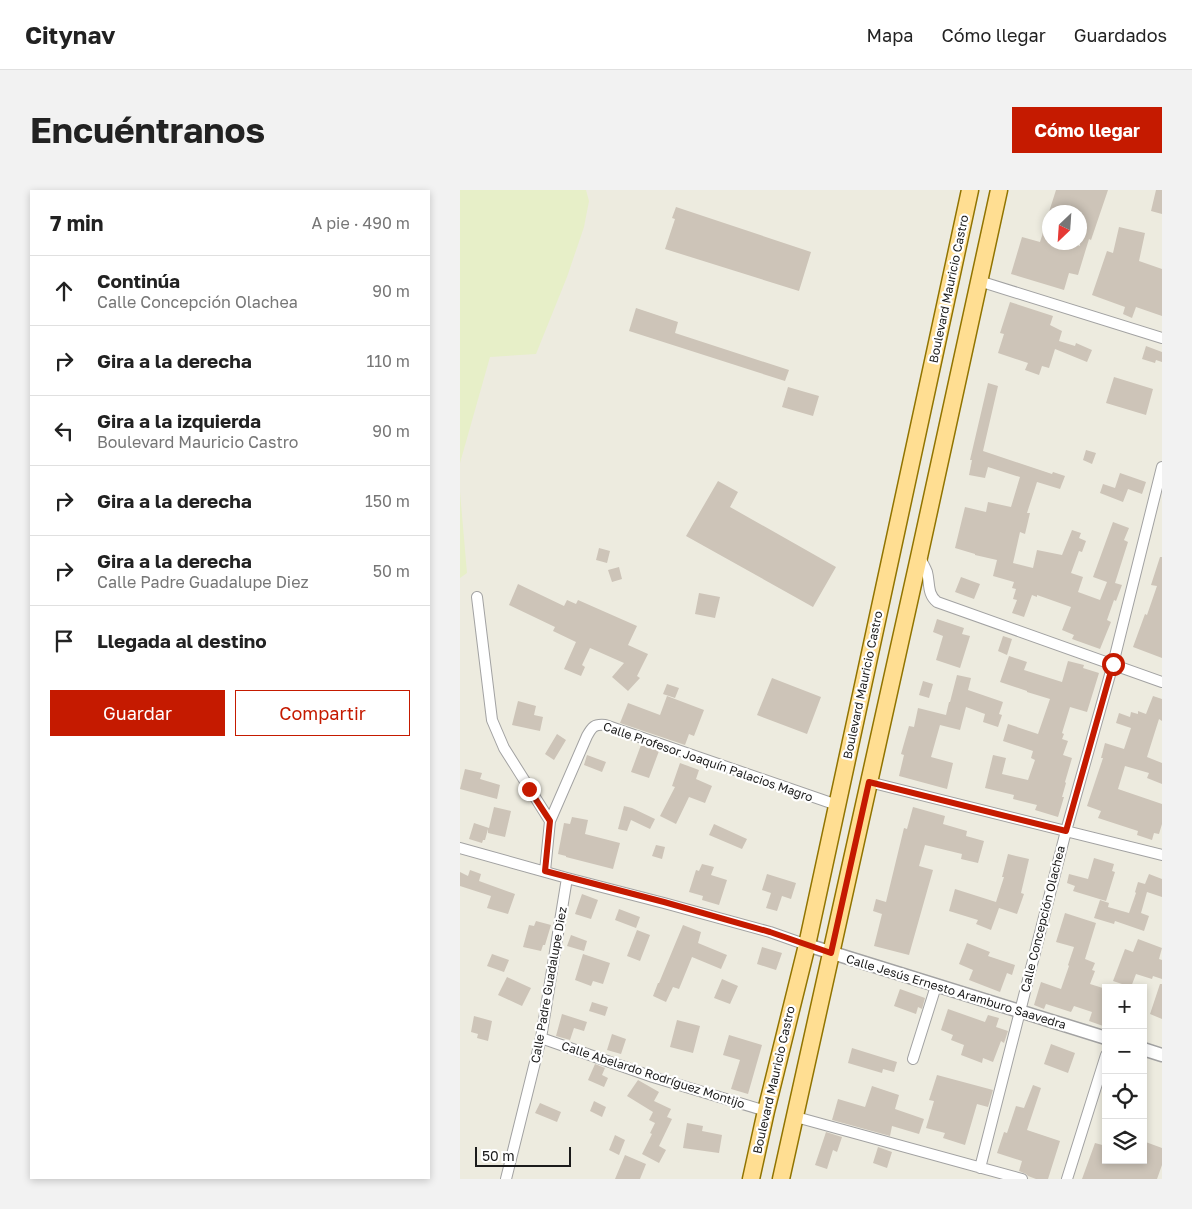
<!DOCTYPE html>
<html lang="es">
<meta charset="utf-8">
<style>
:root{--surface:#fff;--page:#f2f2f2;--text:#222;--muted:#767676;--line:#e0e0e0;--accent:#c51a00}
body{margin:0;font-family:"Golos Text",sans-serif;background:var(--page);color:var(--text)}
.controls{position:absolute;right:15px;bottom:15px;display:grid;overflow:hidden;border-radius:0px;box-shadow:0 2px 8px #0003}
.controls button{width:45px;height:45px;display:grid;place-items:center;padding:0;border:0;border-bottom:1px solid var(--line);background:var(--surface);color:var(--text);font:25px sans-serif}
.compass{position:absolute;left:582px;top:15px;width:45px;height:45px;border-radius:50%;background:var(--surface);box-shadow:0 2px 8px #0003;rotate:205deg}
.scale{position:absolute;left:15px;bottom:12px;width:96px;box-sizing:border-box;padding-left:5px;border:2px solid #1b1b1b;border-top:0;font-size:14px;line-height:18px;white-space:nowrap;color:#1b1b1b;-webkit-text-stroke:4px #fff;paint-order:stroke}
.stop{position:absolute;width:15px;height:15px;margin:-11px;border:4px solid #c51a00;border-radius:50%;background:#fff}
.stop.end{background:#c51a00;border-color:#fff;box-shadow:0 1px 5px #0008}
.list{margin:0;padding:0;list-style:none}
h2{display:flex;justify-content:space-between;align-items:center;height:65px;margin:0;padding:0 20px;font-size:21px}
h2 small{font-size:16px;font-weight:400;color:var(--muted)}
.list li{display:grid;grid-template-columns:32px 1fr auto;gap:15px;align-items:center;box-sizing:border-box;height:70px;padding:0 20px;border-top:1px solid var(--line)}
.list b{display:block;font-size:19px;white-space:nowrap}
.list p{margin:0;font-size:16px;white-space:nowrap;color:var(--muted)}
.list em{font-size:16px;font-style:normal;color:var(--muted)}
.actions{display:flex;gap:10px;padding:15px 20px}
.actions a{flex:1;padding:11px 0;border:1px solid var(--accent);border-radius:0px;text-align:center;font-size:18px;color:var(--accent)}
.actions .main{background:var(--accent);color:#fff}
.icon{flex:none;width:28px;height:28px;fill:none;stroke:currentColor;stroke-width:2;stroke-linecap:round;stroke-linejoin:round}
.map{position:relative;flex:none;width:702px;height:989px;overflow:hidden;border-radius:0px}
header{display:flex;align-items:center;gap:30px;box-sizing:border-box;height:70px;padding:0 25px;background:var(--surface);border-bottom:1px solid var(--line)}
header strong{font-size:24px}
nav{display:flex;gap:28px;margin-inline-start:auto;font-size:18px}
.intro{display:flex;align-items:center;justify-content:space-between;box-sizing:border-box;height:120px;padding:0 30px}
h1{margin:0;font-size:35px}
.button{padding:12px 22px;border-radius:0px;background:var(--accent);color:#fff;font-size:18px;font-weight:700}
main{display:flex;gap:30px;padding:0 30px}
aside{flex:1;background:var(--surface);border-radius:0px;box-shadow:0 2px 8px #0003}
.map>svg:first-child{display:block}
</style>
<header>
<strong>Citynav</strong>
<nav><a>Mapa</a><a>Cómo llegar</a><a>Guardados</a></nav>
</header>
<div class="intro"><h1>Encuéntranos</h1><a class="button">Cómo llegar</a></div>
<main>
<aside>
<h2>7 min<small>A pie · 490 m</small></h2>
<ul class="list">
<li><svg class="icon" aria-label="ahead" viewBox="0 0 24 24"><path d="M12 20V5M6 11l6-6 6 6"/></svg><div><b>Continúa</b><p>Calle Concepción Olachea</p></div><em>90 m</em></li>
<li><svg class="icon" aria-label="right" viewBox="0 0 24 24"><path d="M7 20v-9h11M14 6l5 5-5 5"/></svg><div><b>Gira a la derecha</b></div><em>110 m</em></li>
<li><svg class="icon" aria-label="left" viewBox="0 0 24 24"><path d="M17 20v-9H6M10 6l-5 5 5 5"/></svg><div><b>Gira a la izquierda</b><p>Boulevard Mauricio Castro</p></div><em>90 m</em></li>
<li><svg class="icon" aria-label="right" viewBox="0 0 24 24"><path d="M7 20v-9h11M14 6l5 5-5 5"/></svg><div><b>Gira a la derecha</b></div><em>150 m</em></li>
<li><svg class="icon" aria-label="right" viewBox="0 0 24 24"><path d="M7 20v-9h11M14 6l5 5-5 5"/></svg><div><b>Gira a la derecha</b><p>Calle Padre Guadalupe Diez</p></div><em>50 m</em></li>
<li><svg class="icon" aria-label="arrive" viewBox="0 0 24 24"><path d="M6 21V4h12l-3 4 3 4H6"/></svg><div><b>Llegada al destino</b></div></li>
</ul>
<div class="actions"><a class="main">Guardar</a><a>Compartir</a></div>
</aside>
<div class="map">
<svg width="702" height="989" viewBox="0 0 702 989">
<rect width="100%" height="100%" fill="#edebdf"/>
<path fill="#e7efc8" d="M0,0H126L129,11L124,37L107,87L76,164L30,167L0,273Z
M0,302L7,383L0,388Z"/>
<path fill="#cdc4b8" d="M596,0H648L631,50L629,49L618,85L609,83L604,100L551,84L562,47L580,52L587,30H590V52H608L620,56V22H589Z
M696,0H702V24L691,21Z
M216,17L351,62L339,101L205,59L215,29L212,28Z
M659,37L685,43L679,71L702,79V126L676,117L672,128L663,124L665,117L632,105L647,61L653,63Z
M550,112L593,126L590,135L602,141L599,151L615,156L616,153L632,160L627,172L595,159L589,178L582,176L579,185L565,180L568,173L538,163L544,144L540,143Z
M176,118L218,132L215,143L329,180L325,191L169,141Z
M686,156L702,162V172L696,170L695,173L682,169Z
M654,187L693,199L686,225L646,213Z
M528,193L538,196L523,261L592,284L593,282L605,286L600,299L577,292L567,323H570L565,344L560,342L553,373L573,378L577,360L602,365L612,340L621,343L619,348L626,351L622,362L619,361L611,383L623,387L618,402L640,410L647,392L633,387L653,332L669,338L664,350L668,352L655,393L662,395L656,411L654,410L647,430L651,432L640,459L612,449L614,445L602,440L611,417L577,405V407L572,405L564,427L552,423L557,410L553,409L556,399L552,398L554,392L533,386L537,370L515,365V364L495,358L505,317L526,322L528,312L551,317L560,287L528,277L525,288L509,285L512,270H510Z
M328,197L359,206L353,226L322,217Z
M626,260L636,263L632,274L623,270Z
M660,283L686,292L682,304L668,299L663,312L640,303L643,294L655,298Z
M258,291L278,302L270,317L376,377L353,417L226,346Z
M139,358L150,361L147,373L136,370Z
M700,367H702V468L673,457L685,424L687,425L697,396L691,395Z
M159,377L162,389L152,392L148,380Z
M501,387L520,394L514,409L495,402Z
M58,394L104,416L107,410L116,414L118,410L177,436L168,455L188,464L177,486L180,488L168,501L152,487L164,473L130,458L122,475L125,477L121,486L104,479L116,452L93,441L95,437L49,415Z
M239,403L260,407L255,428L235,424Z
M477,429L504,438L502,444L510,446L500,478L476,470L483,446L473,442Z
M543,446L552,449L547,465L538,461Z
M549,466L567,472L564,480L602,492L608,471L624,475L623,478L639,483L627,522L610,517L602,543L604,544L602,549L608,551L603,565L612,568L605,592L606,593L602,607H604L598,627L575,620L577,615L553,609L554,605L525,598L533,565L546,568L542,584L568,590L575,570L571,568L573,561L543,551L548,534L578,544L590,509L567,502V501L540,492Z
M497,485L511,488L508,500L543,512L539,524L542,525L538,537L523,532L525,524L506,517L500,540L480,535L471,567L493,573L487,599L439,586L444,565L441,564L449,536L454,537L458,518L486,525L489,512H490Z
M312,488L361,507L347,544L297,525Z
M463,491L473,494L469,508L459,505Z
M207,494L219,498L215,508L203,504Z
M207,506L244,520L234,546L229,544L225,555L160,533L168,513L200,525Z
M693,506L702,509V531L699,529L687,567L702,573V594L687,588L689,583L665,576L658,599L702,614V634L699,644L694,643L692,650L677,645L678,641L638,628L641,621L627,616L643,568H641L645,553L664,559L671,538L656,533L659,523L670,527L671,522L678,524V521L686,524Z
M58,511L76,516L74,525L83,527L80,541L52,535Z
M97,544L106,550L94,570L85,564Z
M181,555L199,561L189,588L171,582Z
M127,565L146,572L142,582L124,575Z
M220,573L239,580L236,589L252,596L245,613L229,607L216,634L200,626L215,597L212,596Z
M5,579L22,583L20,589L40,595L37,609L0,599Z
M164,616L172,618L195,629L190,639L171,630L167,641L158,639Z
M34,617L51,621L45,647L28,643V639L25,650H23L22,653L9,649L14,633L29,638Z
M453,617L485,626L483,634L507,641L506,646L524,651L518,673L501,669L502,664L465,655L459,676L473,680L449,765L414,756L422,724L413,721L416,709L426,712L444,638L447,639Z
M112,627L128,630L125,644L160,653L153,679L106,667V666L98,664L104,633L110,634Z
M254,634L287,649L282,659L249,645Z
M196,655L205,657L202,669L192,666Z
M548,664L569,669L561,703L564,704L557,724L539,718L531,740L516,734L518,730L489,721L495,699L536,712L544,687H542Z
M634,668L654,674L652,681L655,682L646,711L613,701L615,696L607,693L609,684L628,689Z
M242,674L254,677L251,685L267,690L259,715L242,710L243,706L229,702L236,680L239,681Z
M10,680L21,684L19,691L55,704L48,724L27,718L31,706L0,696V682L8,686Z
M307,684L336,693L331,709L322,706L317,721L306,718L311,703L302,700Z
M689,684L702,689V707L687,702L681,723L689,726L684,741L655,731L654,734L634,728L640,710L649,713L648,717L669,723L676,703L675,702L678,692L685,694Z
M122,704L138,710L131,729L115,724Z
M159,719L180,727L176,738L155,730Z
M605,723L636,733L625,769L635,773L632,780L635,781L630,794L646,799V837L629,831L632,822L614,816L611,822L586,814L584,819L574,815L581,792L601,799L609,776L608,775L614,757L596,752Z
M76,731L91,735L85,755H83L81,761L63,757L69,735L74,736Z
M223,735L241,742L238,753L267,765L261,779L232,767L219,799L213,797L206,812L193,806L198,793H199Z
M177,740L190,745L180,771L167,766Z
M111,745L127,751L124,761L107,756Z
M678,749L702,758L699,769L702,770V789L693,786L692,789L676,784L671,797L653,791L665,759L673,762Z
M507,753L530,762L528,766L555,775L552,785L547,783L540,802L509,790L513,780L499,774Z
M302,757L322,763L316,780L297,774Z
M32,764L49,770L44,782L27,776Z
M123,764L150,773L143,794L133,791L131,796L115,790Z
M47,787L71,798L62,816L38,805Z
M262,789L278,796L270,814L254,808Z
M700,794H702V829L690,824Z
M440,799L465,808L462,819L458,817L456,824L434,816Z
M132,812L148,817L145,826L129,821Z
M488,819L525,832L528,825L539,828L536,837L548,841L544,853L541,851L533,872L523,868L522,873L501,865L504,855L491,850L493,845L481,840Z
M102,824L127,832L124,841L114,838L110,850L96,846Z
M14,826L32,831L28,851L17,848L18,844L11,842Z
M217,830L240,836L233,863L210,857Z
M152,844L166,849L161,864L147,860Z
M269,845L302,855L288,904L271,899L280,870L263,865Z
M591,854L615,863L608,883L584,874Z
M392,858L437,872L434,882L423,879L422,883L388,873Z
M135,874L145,878L142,885L148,888L144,897L128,890Z
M477,885L533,900L528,917L517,914L505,955L483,948L485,943L466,938L474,911L469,910Z
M178,890L199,902L194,911L211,919L207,927L212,929L199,956L206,960L199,973L182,964L192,944L190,943L195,933L189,930L193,922L167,906Z
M573,895L581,898L567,940L600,951L588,989H576L568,986L566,984L559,981L562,971L537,963L544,942L547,943L556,916L564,918Z
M412,896L439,905L435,919L464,929L459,944L432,936L430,946L372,930L378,909L405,917Z
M134,911L146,917L142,927L130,921Z
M80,913L101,922L97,932L75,923Z
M227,933L243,936L242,941L262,945L259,963L223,958Z
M366,942L382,947L377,962L373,960L367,979L355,975Z
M155,945L165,950L159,965L149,960Z
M683,951L702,958V975L697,989H622L635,953L646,956V970H683Z
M418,957L432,962L427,978L413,973Z
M165,965L186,974L180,989H155Z"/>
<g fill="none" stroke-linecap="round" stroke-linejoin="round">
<defs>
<path id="minor" d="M519,91L702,148
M460,367C462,372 465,377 467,382C470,393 467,404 477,412L702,492
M17,407L32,530L44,558L90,631L85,681
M409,592L702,665
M90,631L127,546C132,537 134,534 145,535L377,615
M0,658L107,688L204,713L310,742L347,755
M81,848L193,887L306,921
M453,869L476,796
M336,927L562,989
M520,978L606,641L653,474L702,277
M46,989L81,848L107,688
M607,989L646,865"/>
<path id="tertiary" d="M347,755L646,848
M683,859L702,865"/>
<path id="primary" d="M291,989L306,921L347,755L510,0
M321,989L459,367L539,0"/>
</defs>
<use href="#minor" stroke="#a2a2a2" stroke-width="12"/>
<use href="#tertiary" stroke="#a2a2a2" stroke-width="15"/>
<use href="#primary" stroke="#917400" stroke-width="19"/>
<use href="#minor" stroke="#fff" stroke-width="10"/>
<use href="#tertiary" stroke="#fff" stroke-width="12"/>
<use href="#primary" stroke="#ffde92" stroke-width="16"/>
</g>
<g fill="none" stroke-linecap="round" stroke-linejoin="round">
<path stroke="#c51a00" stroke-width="6" d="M69,599L90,631L85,681L204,712L310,742L371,763L409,592L606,641L653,474"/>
</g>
<g text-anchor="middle" stroke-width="4.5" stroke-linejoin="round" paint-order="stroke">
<g font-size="12" fill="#1b1b1b" stroke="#fff">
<text transform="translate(489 99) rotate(-78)" y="4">Boulevard Mauricio Castro</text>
<text transform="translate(403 495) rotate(-78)" y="4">Boulevard Mauricio Castro</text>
<text transform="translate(248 572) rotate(19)" y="4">Calle Profesor Joaquín Palacios Magro</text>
<text transform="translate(583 729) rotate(-76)" y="4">Calle Concepción Olachea</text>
<text transform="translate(89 795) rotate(-80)" y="4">Calle Padre Guadalupe Diez</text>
<text transform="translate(496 802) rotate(17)" y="4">Calle Jesús Ernesto Aramburo Saavedra</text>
<text transform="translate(193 885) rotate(18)" y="4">Calle Abelardo Rodríguez Montijo</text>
<text transform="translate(314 890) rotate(-77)" y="4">Boulevard Mauricio Castro</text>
</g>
</g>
</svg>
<div class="controls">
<button>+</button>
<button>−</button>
<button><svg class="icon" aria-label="locate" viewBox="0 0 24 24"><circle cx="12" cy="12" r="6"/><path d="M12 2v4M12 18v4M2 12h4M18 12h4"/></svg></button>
<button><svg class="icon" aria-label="layers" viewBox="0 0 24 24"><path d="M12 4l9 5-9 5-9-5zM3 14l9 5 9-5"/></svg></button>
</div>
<svg class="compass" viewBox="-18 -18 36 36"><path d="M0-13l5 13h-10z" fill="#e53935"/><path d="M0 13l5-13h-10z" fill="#767676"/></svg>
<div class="scale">50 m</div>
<div class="stop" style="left:653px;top:474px"></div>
<div class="stop end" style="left:69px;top:599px"></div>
</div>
</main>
